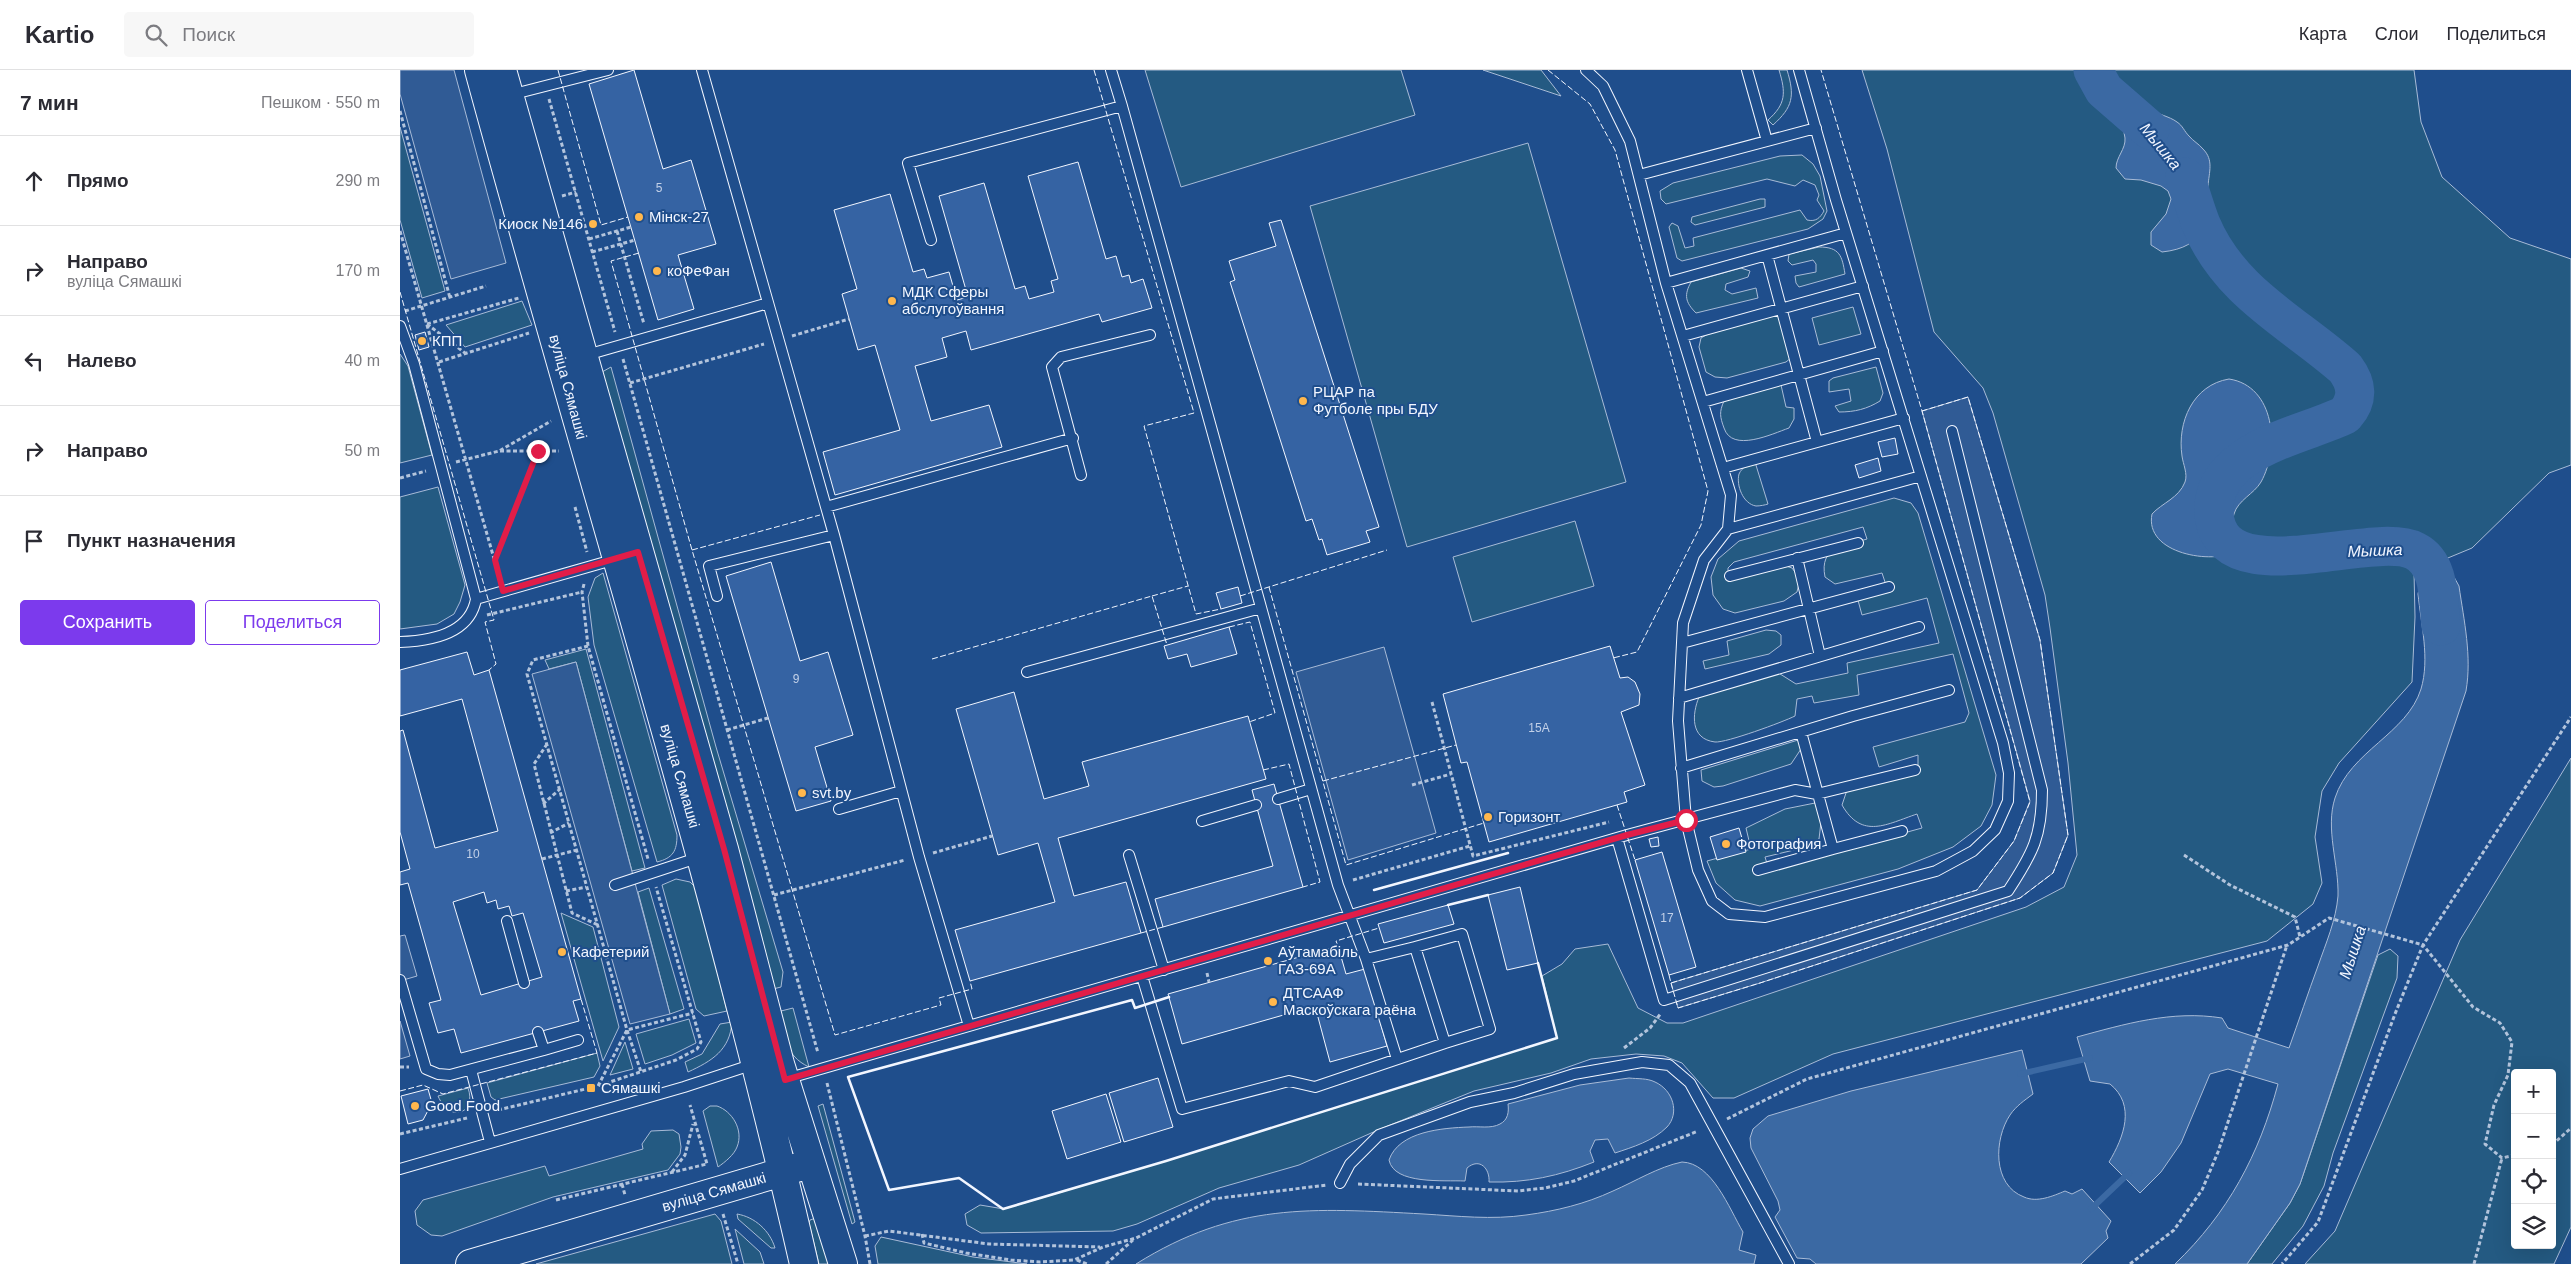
<!DOCTYPE html>
<html lang="ru">
<meta charset="utf-8">
<style>
:root{--surface:#fff;--page:#f7f7f7;--text:#2b2b33;--muted:#7c7c81;--line:#e1e1e2;--accent:#7c3aed}
body{margin:0;font-family:Arial,sans-serif;background:var(--page);color:var(--text)}
.controls{position:absolute;right:15px;bottom:15px;display:grid;overflow:hidden;border-radius:5px;box-shadow:0 5px 20px #0002}
.controls button{width:45px;height:45px;display:grid;place-items:center;padding:0;border:0;border-bottom:1px solid var(--line);background:var(--surface);color:var(--text);font:25px sans-serif}
.stop{position:absolute;width:15px;height:15px;margin:-11px;border:4px solid #e11d48;border-radius:50%;background:#fff}
.stop.end{background:#e11d48;border-color:#fff;box-shadow:0 1px 5px #0008}
.list{margin:0;padding:0;list-style:none}
h2{display:flex;justify-content:space-between;align-items:center;height:65px;margin:0;padding:0 20px;font-size:21px}
h2 small{font-size:16px;font-weight:400;color:var(--muted)}
.list li{display:grid;grid-template-columns:32px 1fr auto;gap:15px;align-items:center;box-sizing:border-box;height:90px;padding:0 20px;border-top:1px solid var(--line)}
.list b{display:block;font-size:19px;white-space:nowrap}
.list p{margin:0;font-size:16px;white-space:nowrap;color:var(--muted)}
.list em{font-size:16px;font-style:normal;color:var(--muted)}
.actions{display:flex;gap:10px;padding:15px 20px}
.actions a{flex:1;padding:11px 0;border:1px solid var(--accent);border-radius:5px;text-align:center;font-size:18px;color:var(--accent)}
.actions .main{background:var(--accent);color:#fff}
.icon{flex:none;width:28px;height:28px;fill:none;stroke:currentColor;stroke-width:2;stroke-linecap:round;stroke-linejoin:round}
.map{position:relative;flex:none;width:2171px;height:1194px;overflow:hidden}
header{display:flex;align-items:center;gap:30px;box-sizing:border-box;height:70px;padding:0 25px;background:var(--surface);border-bottom:1px solid var(--line)}
header strong{font-size:24px}
nav{display:flex;gap:28px;margin-inline-start:auto;font-size:18px}
.search{width:350px;height:45px;background:var(--page);display:flex;align-items:center;gap:12px;box-sizing:border-box;padding:0 18px;border-radius:5px;color:var(--muted);font-size:19px}
main{display:flex}
aside{flex:1;background:var(--surface)}
.map>svg:first-child{display:block}
</style>
<header>
<strong>Kartio</strong>
<div class="search"><svg class="icon" aria-label="search" viewBox="0 0 24 24"><circle cx="10" cy="10" r="6"/><path d="M15 15l6 6"/></svg>Поиск</div>
<nav><a>Карта</a><a>Слои</a><a>Поделиться</a></nav>
</header>
<main>
<aside>
<h2>7 мин<small>Пешком · 550 m</small></h2>
<ul class="list">
<li><svg class="icon" aria-label="ahead" viewBox="0 0 24 24"><path d="M12 20V5M6 11l6-6 6 6"/></svg><div><b>Прямо</b></div><em>290 m</em></li>
<li><svg class="icon" aria-label="right" viewBox="0 0 24 24"><path d="M7 20v-9h11M14 6l5 5-5 5"/></svg><div><b>Направо</b><p>вуліца Сямашкі</p></div><em>170 m</em></li>
<li><svg class="icon" aria-label="left" viewBox="0 0 24 24"><path d="M17 20v-9H6M10 6l-5 5 5 5"/></svg><div><b>Налево</b></div><em>40 m</em></li>
<li><svg class="icon" aria-label="right" viewBox="0 0 24 24"><path d="M7 20v-9h11M14 6l5 5-5 5"/></svg><div><b>Направо</b></div><em>50 m</em></li>
<li><svg class="icon" aria-label="arrive" viewBox="0 0 24 24"><path d="M6 21V4h12l-3 4 3 4H6"/></svg><div><b>Пункт назначения</b></div></li>
</ul>
<div class="actions"><a class="main">Сохранить</a><a>Поделиться</a></div>
</aside>
<div class="map">
<svg width="2171" height="1194" viewBox="0 0 2171 1194">
<rect width="100%" height="100%" fill="#1f4e8c"/>
<path fill="#245a82" stroke="#a8bbd7" fill-rule="evenodd" d="M745,0H1001L1015,45L781,117Z
M1083,0H1141L1161,26Z
M1379,0H1387C1395,26 1393,37 1373,55L1368,50C1386,34 1386,23 1379,0Z
M1462,0H2014L2021,52L2042,107L2110,168L2171,189V395L2149,403L2072,478L2014,502L2015,547L2012,612L1939,693L1922,721L1915,767L1922,813L1913,834L1867,871L1433,984L1334,1028H1313L1282,993L1264,986L1236,984L1191,989L1151,1003L1074,1021L978,1060L899,1095L819,1118L737,1154L713,1161L581,1163L567,1155L565,1144L580,1135L604,1139L766,1091L1157,968L1142,906L1162,894L1175,879L1208,874L1238,938L1267,953H1283L1626,837L1664,817L1677,785L1668,693L1650,558L1645,525L1593,343L1583,318L1534,262L1487,79Z
M0,57L45,221L22,228L0,150Z
M1128,73L1226,412L1007,477L910,136Z
M1402,85L1413,94L1420,106L1427,141L1423,149L1408,159L1282,191L1277,188L1269,157L1272,153L1278,156L1285,178L1294,176L1293,168L1400,140L1407,150C1416,152 1420,148 1424,141L1417,130L1419,125L1415,115L1403,110L1395,116L1367,109L1266,134L1261,129L1260,121L1273,113L1380,86Z
M1360,129H1365V137L1295,155L1291,152L1292,147Z
M1419,177C1440,177 1442,186 1445,204L1399,217L1396,213L1395,206L1416,202V194L1413,190L1392,195L1388,191L1389,184Z
M1341,198L1350,201L1348,207L1326,214L1325,220L1332,224L1356,218L1358,228L1296,243C1285,232 1284,225 1291,212Z
M122,231L132,255L65,277L46,255Z
M1453,237L1461,264L1419,275L1412,248Z
M1378,246L1392,287L1386,292L1327,308L1315,307L1306,302L1299,277L1301,268C1321,255 1354,247 1378,246Z
M0,284L8,296L32,385L0,393Z
M211,297L316,677L383,902L381,917L373,919L199,307L202,302Z
M1476,297L1483,323L1480,331C1467,339 1455,342 1439,342L1435,336L1451,331L1449,319L1429,322V311L1433,308Z
M1381,315L1386,337L1394,338V349L1389,358C1372,364 1332,383 1324,358C1320,347 1319,342 1324,331Z
M1355,392L1368,434C1365,435 1360,436 1356,436C1343,434 1336,415 1339,404C1342,397 1349,394 1355,392Z
M38,417L65,515L60,532L54,544L37,554L0,559V427Z
M1494,428L1511,433L1518,443L1596,705L1592,735L1581,756L1553,777L1498,799L1360,836L1335,830L1316,813L1307,791L1351,779L1346,758L1385,739L1415,733L1421,752L1419,769L1394,780L1365,787L1369,800L1522,758L1517,744C1487,754 1462,770 1442,735L1447,720L1508,703L1518,695V685L1479,697L1473,677L1565,652L1569,643L1553,584L1457,605L1459,625L1414,633L1412,626L1397,629L1395,646C1383,652 1326,673 1315,672C1290,669 1292,644 1299,627L1377,602L1396,614L1448,603L1447,593L1539,573L1527,528L1462,545L1456,523L1486,515L1482,503L1435,514L1425,507C1419,476 1444,476 1467,469L1463,457L1334,492L1328,498V502L1383,495L1392,498L1400,509L1397,522L1384,531L1335,543L1323,539L1313,525L1311,507L1318,489L1339,471Z
M1175,451L1194,516L1072,552L1053,487Z
M203,503L277,765C277,781 273,788 257,792L194,575L188,527L195,508Z
M1366,560L1376,561L1381,565V575L1369,584L1305,599L1303,591L1329,585L1327,571Z
M186,579L245,798L232,801L176,592L149,599L145,590Z
M1398,670L1401,679L1391,694L1323,716L1314,717L1302,711L1301,700Z
M2171,688V1157L2154,1194H1905L1935,1161L2060,870ZM2115,1003H2152V1175H2115Z
M276,809L290,812L297,819L327,941L304,946L296,939L262,815Z
M249,818L284,939L270,944L238,822Z
M161,843L193,857L219,957L203,991Z
M1990,879L1998,886L1997,908L1933,1083L1924,1116L1903,1156L1872,1194H1847L1890,1133L1900,1114L1978,885Z
M393,938L409,997C385,986 384,965 377,942Z
M289,949L296,973L272,985L245,994L236,964Z
M332,952C330,980 312,991 288,1002L285,992L302,984L320,954Z
M225,972L233,999L210,1005Z
M197,983L200,996L194,1007L95,1030L91,1027L87,1013Z
M68,1018C77,1043 50,1054 38,1026Z
M423,1034L455,1152L452,1154L418,1036Z
M317,1036C332,1041 344,1060 337,1077C334,1085 325,1092 318,1097L303,1041L310,1036Z
M273,1060L279,1064L281,1077L280,1084L268,1100L153,1127L42,1166L31,1165L17,1155L15,1141L23,1130L145,1096L149,1106L243,1079L242,1074L251,1061Z
M315,1144L321,1151L332,1194H136Z
M337,1144C355,1147 370,1161 375,1178H371L338,1149Z
M416,1148L430,1194H419L409,1153L410,1150Z
M335,1159L360,1182L364,1194H344Z
M481,1167L573,1187L627,1194H478L475,1176Z"/>
<path fill="#305b95" stroke="#a8bbd7" d="M0,0H54L106,193L51,209L0,24Z
M1568,327L1640,570L1668,765L1653,803L1620,828L1360,913L1278,938L1271,913L1577,820L1614,771L1630,731L1522,341Z
M984,577L1036,763L948,790L896,602Z
M176,592L270,944L230,954L132,604Z
M5,865L17,906L0,911V866Z
M0,951L10,986L0,989Z"/>
<path fill="#3b69a3" stroke="#a8bbd7" d="M1724,17C1737,19 1740,30 1749,38C1758,45 1769,46 1777,52C1783,56 1784,61 1789,66C1793,71 1799,74 1803,79C1814,90 1809,102 1808,116C1806,152 1807,177 1762,182L1751,175V162L1766,144L1771,129L1768,121L1761,116L1741,110L1725,109L1716,98C1716,87 1726,79 1725,68C1724,53 1709,43 1708,28L1717,18Z
M1829,309C1875,316 1880,378 1861,412C1854,424 1838,430 1834,444C1830,455 1836,463 1840,473L1837,481C1813,495 1744,484 1752,444C1762,433 1779,428 1785,412C1788,404 1783,394 1782,386C1777,352 1793,315 1829,309Z
M2045,503L2054,507L2059,516C2064,551 2072,586 2066,621L1900,1114L1890,1133L1847,1194H1775C1828,1143 1859,1085 1878,1014L1828,999L1810,1004L1781,1073L1761,1102L1740,1123L1709,1092C1724,1067 1736,1035 1710,1014L1690,1011L1677,967C1725,954 1772,940 1822,948L1828,958L1889,978C1899,950 1908,923 1918,896C1926,873 1936,850 1938,826C1939,794 1925,759 1935,728C1950,681 2007,664 2021,619C2030,589 2021,554 2018,524C2021,508 2029,504 2045,503Z
M1622,980L1633,1024C1625,1030 1616,1036 1610,1045C1594,1069 1592,1115 1624,1127C1637,1133 1653,1126 1665,1121L1672,1124L1682,1119L1711,1151L1706,1161L1708,1168L1681,1194H1416L1410,1189L1397,1188L1375,1147L1380,1140L1378,1131L1351,1078L1350,1068L1353,1059L1368,1046L1451,1021Z
M1229,1008C1238,1009 1247,1008 1255,1012C1273,1020 1280,1043 1267,1057C1253,1071 1233,1077 1215,1083L1208,1069L1195,1070L1190,1081L1194,1092C1159,1106 1127,1113 1089,1112C1090,1099 1080,1087 1067,1098L1065,1111C1044,1110 994,1115 989,1090C999,1061 1043,1058 1069,1057C1079,1056 1091,1059 1100,1054C1108,1050 1109,1042 1108,1034L1180,1015Z
M1282,1092C1312,1093 1329,1138 1343,1162L1339,1180L1356,1185L1354,1194H736C835,1132 912,1138 1024,1144C1057,1146 1092,1150 1126,1145C1156,1141 1185,1134 1213,1121C1236,1111 1258,1097 1282,1092Z"/>
<g fill="none" stroke-linecap="round" stroke-linejoin="round">
<path stroke="#3b69a3" stroke-width="6" d="M1620,1004L1690,988
M1691,1139L1729,1103"/>
<path stroke="#3b69a3" stroke-width="39" d="M1693,0L1704,20L1750,60
M1785,107C1791,123 1795,139 1801,154C1830,223 1893,252 1945,298C1957,314 1959,329 1945,345C1904,365 1810,380 1814,443C1819,526 1973,459 2015,481C2041,494 2038,531 2041,556"/>
</g>
<path fill="#3563a3" stroke="#f2f6ff" fill-rule="evenodd" d="M234,0L263,99L291,90L316,174L278,185L294,239L258,250L189,14Z
M678,92L706,189L716,186L722,207L729,205L731,213L743,209L752,238L702,252L699,244L571,280L566,261L542,268L547,287L515,296L531,351L589,335L602,377L435,425L423,382L500,360L475,275L458,280L442,224L457,219L434,140L490,124L513,202L524,199L527,208L549,202L557,230L568,227L539,126L584,113L615,219L625,216L629,229L654,222L651,211L658,209L628,106Z
M881,150L979,457L966,461L970,472L927,485L922,469L919,470L912,449L906,451L830,212L835,210L829,191L876,176L869,153Z
M25,262L29,277L19,280L15,265Z
M1495,368L1498,384L1482,387L1478,372Z
M1478,388L1481,401L1459,408L1455,395Z
M371,492L400,591L428,582L453,665L415,677L431,731L396,741L326,506Z
M838,517L842,533L821,539L816,523Z
M829,557L837,584L791,597L787,584L768,589L764,576Z
M1210,576L1220,608L1228,607L1235,612L1240,624L1239,635L1221,642L1245,715L1224,722L1227,732L1089,772L1067,692L1061,693L1043,624Z
M67,582L74,605L89,600L181,929L173,931L179,951L61,983L54,959L38,963L29,933L41,930L8,813L0,815V802L10,799L0,762V661L3,660L35,778L98,761L62,629L0,646V600ZM84,822L87,833L96,830L98,839L109,836L112,846L123,843L142,907L81,925L53,832Z
M614,622L644,729L689,716L682,692L848,646L866,709L658,768L674,826L726,812L741,863L570,911L555,860L655,832L638,773L598,785L556,639Z
M874,714L903,817L763,857L755,829L873,796L852,720Z
M1339,758L1346,782L1317,790L1310,767Z
M1258,767L1259,776L1251,777L1249,769Z
M1262,782L1296,897L1269,905L1235,790Z
M1120,817L1138,893L1107,900L1088,825Z
M1048,835L1054,854L984,873L978,854Z
M938,876L946,904L965,899L987,976L930,992L915,936L782,974L768,924Z
M758,1008L773,1057L724,1072L709,1023Z
M28,1019L32,1033L23,1050L8,1054L1,1026Z
M706,1024L721,1072L667,1089L652,1041Z"/>
<g fill="none" stroke-linecap="round" stroke-linejoin="round">
<defs>
<path id="lane" d="M302,0L434,465L519,787L569,956
M1186,0L1203,16L1230,71L1266,213L1331,425L1328,459L1304,490L1283,553L1278,651L1286,750L1298,800L1312,831L1329,844L1365,847L1536,801L1573,781L1595,760L1608,731L1609,703L1603,673L1436,130L1399,0
M1347,0L1367,71
M110,25L208,0
M722,36L938,815L966,889L1015,877L1045,973L1090,959L1062,864L1015,877
M1239,105L1416,58
M531,170L508,93L722,36L711,0
M1367,185L1417,372
M1266,213L1446,163
M0,256L14,294L76,529C70,564 30,571 0,572
M1283,266L1463,216
M183,286L368,233
M1303,332L1483,281
M1323,398L1504,348
M681,405L652,297L661,287L750,265
M426,437L673,368
M1328,459L1521,406
M1397,488L1420,586
M1330,506L1458,473
M317,526L309,496L434,465
M76,529L216,489
M1282,573L1489,517
M627,602L861,538
M1279,628L1519,557
M1281,698L1453,646L1549,620
M878,729L911,719
M439,739L501,721
M802,751L856,735
M1217,768L1264,930L1608,821C1633,783 1642,766 1642,720L1552,361
M1433,779L1502,761
M729,785L764,900
M1358,800L1433,779L1401,662
M215,815L300,787
M107,851L124,913
M966,889L997,989
M742,906L782,1039L889,1011L915,1017L1045,973
M0,910L26,999L38,1004L50,1005L144,980L138,962
M144,980L178,970
M71,1000L90,1072
M386,1009L1227,765L1395,720L1417,724L1515,700
M0,1099L284,1017L354,994
M940,1113L950,1094L979,1065L1070,1032L1114,1023L1174,1004L1242,992L1269,995L1290,1013L1389,1194"/>
<path id="secondary" d="M79,0C187,398 312,792 404,1194
M102,0L324,779L380,994L443,1194
M70,1194L399,1097"/>
</defs>
<use href="#lane" stroke="#f2f6ff" stroke-width="12"/>
<use href="#secondary" stroke="#f2f6ff" stroke-width="30"/>
<path stroke="#b3c4dc" stroke-width="3" stroke-dasharray="4 2.5" stroke-linecap="butt" d="M149,29L215,262
M0,41L50,228
M162,126L176,122
M0,161L99,506
M217,161L244,254
M189,169L231,157
M192,182L235,170
M5,241L86,216
M27,254L119,228
M27,254L65,283
M392,266L449,249
M223,289L418,983
M39,292L129,263
M230,313L364,274
M100,381H159
M56,392L99,381L151,351
M0,408L26,401
M175,437L187,482
M95,490L138,381
M184,514L182,522L188,576L248,789
M87,545L182,522
M188,576L133,590L127,604L227,960L241,1002
M1032,632L1073,786L1209,752
M327,660L368,648
M147,674L134,694L172,843L198,855
M1012,715L1051,704
M143,734L160,719
M150,763L169,753
M533,783L592,766
M1784,785L1830,815L1895,847L1900,867
M142,789L177,780
M953,810L1070,776
M166,821L186,817
M374,825L505,790
M807,903L809,912
M1224,978L1250,958L1261,943
M0,997H9
M427,1013L465,1166L470,1194
M198,1016L227,960L293,943
M98,1040L198,1016L276,990L297,979L301,972L256,817
M1327,1049L1407,1009L1888,875L1929,848L2023,875L1995,944L1918,1152L1882,1194
M0,1064L67,1048
M2152,1075L2171,1058
M2115,1085L2102,1088L2085,1074L2094,1035L2108,1005L2112,972L2100,953L2073,937L2023,875L2171,647
M272,1102L285,1085L293,1054
M222,1114L225,1125
M958,1114L1118,1121L1145,1118L1174,1111L1298,1061
M156,1130L307,1094L290,1035
M323,1144L338,1194
M522,1164L524,1173L566,1183L611,1190L640,1192L674,1190L703,1177L736,1168L813,1129L927,1115
M465,1166L489,1161L589,1174L700,1177
M677,1190L687,1194
M706,1194L733,1170
M1730,1194L1774,1160L1802,1120L1818,1082L1887,875
M2074,1194L2102,1088"/>
<use href="#lane" stroke="#1f4e8c" stroke-width="10"/>
<use href="#secondary" stroke="#1f4e8c" stroke-width="28"/>
<path stroke="#f2f6ff" stroke-width="1" stroke-dasharray="6 2.5" stroke-linecap="butt" d="M158,0L201,155L228,147
M694,0L794,343L744,356L796,544L821,539
M1148,0L1190,34L1215,80L1308,421L1301,455L1237,582L1213,588
M239,183L211,191L292,480L435,965L541,935L539,928L572,919L570,911
M0,222L94,550L85,552L96,594L89,600
M292,480L420,445
M869,517L946,795L1084,753
M752,526L788,516
M840,526L987,480
M829,557L850,552L875,643L849,652
M532,589L752,526L767,575
M863,700L889,694L920,812L903,817
M923,711L1056,675
M1217,735L1235,790
M741,863L763,857
M938,876L936,871L979,858
M1269,905L1271,913L1577,820L1614,771L1630,732L1522,341L1421,0
M1271,913L1278,938L1360,913L1620,828L1653,803L1668,765L1640,570L1568,327L1522,341
M0,1021L23,1015L43,1024L197,983L181,929"/>
<path stroke="#f2f6ff" stroke-width="2.5" d="M974,820L1108,783
M1048,835L1088,825
M769,927L735,938L732,930L448,1007L489,1120L559,1108L603,1139L766,1091L1157,968L1138,893"/>
</g>
<g fill="none" stroke-linecap="round" stroke-linejoin="round">
<path stroke="#e11d48" stroke-width="6" d="M138,381L95,490L103,521L238,482L324,779L385,1010L1227,765L1286,750"/>
</g>
<g fill="#ffb74d" stroke="#1f4e8c" stroke-width="2">
<circle cx="239" cy="147" r="5"/>
<circle cx="193" cy="154" r="5"/>
<circle cx="257" cy="201" r="5"/>
<circle cx="492" cy="231" r="5"/>
<circle cx="22" cy="271" r="5"/>
<circle cx="903" cy="331" r="5"/>
<circle cx="402" cy="723" r="5"/>
<circle cx="1088" cy="747" r="5"/>
<circle cx="1326" cy="774" r="5"/>
<circle cx="162" cy="882" r="5"/>
<circle cx="868" cy="891" r="5"/>
<circle cx="873" cy="932" r="5"/>
<rect x="186" y="1013" width="10" height="10" rx="2.5"/>
<circle cx="15" cy="1036" r="5"/>
</g>
<g text-anchor="middle" stroke-width="4" stroke-linejoin="round" paint-order="stroke">
<g font-size="12" fill="#c3d1e8">
<text x="259" y="122">5</text>
<text x="396" y="613">9</text>
<text x="1139" y="662">15А</text>
<text x="73" y="788">10</text>
<text x="1267" y="852">17</text>
</g>
<g font-size="15" fill="#f2f6ff" stroke="#1f4e8c" text-anchor="start">
<text x="249" y="152">Мінск-27</text>
<text x="183" y="159" text-anchor="end">Киоск №146</text>
<text x="267" y="206">коФеФан</text>
<text x="502" y="227">МДК Сферы<tspan x="502" dy="17">абслугоўвання</tspan></text>
<text x="32" y="276">КПП</text>
<text x="913" y="327">РЦАР па<tspan x="913" dy="17">Футболе пры БДУ</tspan></text>
<text x="412" y="728">svt.by</text>
<text x="1098" y="752">Горизонт</text>
<text x="1336" y="779">Фотография</text>
<text x="172" y="887">Кафетерий</text>
<text x="878" y="887">Аўтамабіль<tspan x="878" dy="17">ГАЗ-69А</tspan></text>
<text x="883" y="928">ДТСААФ<tspan x="883" dy="17">Маскоўскага раёна</tspan></text>
<text x="201" y="1023">Сямашкі</text>
<text x="25" y="1041">Good Food</text>
</g>
<g font-size="15" fill="#f2f6ff" stroke="#1f4e8c">
<text transform="translate(168 317) rotate(75)" y="5">вуліца Сямашкі</text>
<text transform="translate(280 706) rotate(74)" y="5">вуліца Сямашкі</text>
<text transform="translate(314 1122) rotate(-16)" y="5">вуліца Сямашкі</text>
</g>
<g font-size="16" font-style="italic" fill="#f2f6ff" stroke="#1f4e8c">
<text transform="translate(1761 76) rotate(51)" y="6">Мышка</text>
<text transform="translate(1975 480) rotate(-2)" y="6">Мышка</text>
<text transform="translate(1952 882) rotate(-72)" y="6">Мышка</text>
</g>
</g>
</svg>
<div class="controls">
<button>+</button>
<button>−</button>
<button><svg class="icon" aria-label="locate" viewBox="0 0 24 24"><circle cx="12" cy="12" r="6"/><path d="M12 2v4M12 18v4M2 12h4M18 12h4"/></svg></button>
<button><svg class="icon" aria-label="layers" viewBox="0 0 24 24"><path d="M12 4l9 5-9 5-9-5zM3 14l9 5 9-5"/></svg></button>
</div>
<div class="stop" style="left:1286px;top:750px"></div>
<div class="stop end" style="left:138px;top:381px"></div>
</div>
</main>
